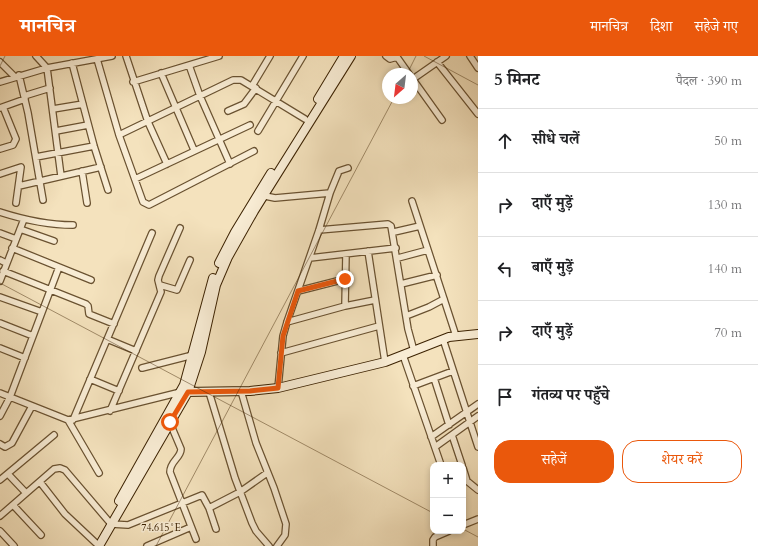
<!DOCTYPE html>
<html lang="hi">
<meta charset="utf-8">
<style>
:root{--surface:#fff;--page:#f2f2f2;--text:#202124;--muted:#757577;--line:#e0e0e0;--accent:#ea580c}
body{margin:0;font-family:Cardo,"Noto Serif Devanagari",serif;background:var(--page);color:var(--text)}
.controls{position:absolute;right:12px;bottom:12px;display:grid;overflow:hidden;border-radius:8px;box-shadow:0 2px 6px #0003}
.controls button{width:36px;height:36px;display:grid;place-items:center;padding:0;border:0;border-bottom:1px solid var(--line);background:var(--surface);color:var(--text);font:20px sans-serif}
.compass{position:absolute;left:382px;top:12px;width:36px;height:36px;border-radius:50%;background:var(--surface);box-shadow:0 2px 6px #0003;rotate:208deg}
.stop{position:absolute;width:12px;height:12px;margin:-9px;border:3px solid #ea580c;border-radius:50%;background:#fff}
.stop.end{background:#ea580c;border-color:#fff;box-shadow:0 1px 4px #0008}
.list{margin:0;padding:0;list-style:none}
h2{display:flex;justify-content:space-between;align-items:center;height:52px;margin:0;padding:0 16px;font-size:17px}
h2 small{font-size:13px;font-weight:400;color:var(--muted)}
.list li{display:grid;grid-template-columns:26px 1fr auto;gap:12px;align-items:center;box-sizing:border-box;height:64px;padding:0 16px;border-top:1px solid var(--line)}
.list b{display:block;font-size:15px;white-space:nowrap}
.list em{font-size:13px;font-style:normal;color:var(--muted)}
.actions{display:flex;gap:8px;padding:12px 16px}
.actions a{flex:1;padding:9px 0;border:1px solid var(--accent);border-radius:16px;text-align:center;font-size:14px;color:var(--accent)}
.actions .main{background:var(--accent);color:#fff}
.icon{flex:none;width:22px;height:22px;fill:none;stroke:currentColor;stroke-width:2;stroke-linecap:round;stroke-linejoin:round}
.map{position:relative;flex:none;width:478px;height:490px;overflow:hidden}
header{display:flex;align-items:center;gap:24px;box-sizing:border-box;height:56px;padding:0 20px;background:var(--accent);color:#fff}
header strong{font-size:19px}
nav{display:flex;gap:22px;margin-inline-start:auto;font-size:14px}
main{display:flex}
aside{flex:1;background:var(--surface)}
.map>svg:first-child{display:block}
</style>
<header>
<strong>मानचित्र</strong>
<nav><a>मानचित्र</a><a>दिशा</a><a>सहेजे गए</a></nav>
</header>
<main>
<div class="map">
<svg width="478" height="490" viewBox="0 0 478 490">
<rect width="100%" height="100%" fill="#f4e2bd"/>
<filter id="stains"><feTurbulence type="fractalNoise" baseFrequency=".005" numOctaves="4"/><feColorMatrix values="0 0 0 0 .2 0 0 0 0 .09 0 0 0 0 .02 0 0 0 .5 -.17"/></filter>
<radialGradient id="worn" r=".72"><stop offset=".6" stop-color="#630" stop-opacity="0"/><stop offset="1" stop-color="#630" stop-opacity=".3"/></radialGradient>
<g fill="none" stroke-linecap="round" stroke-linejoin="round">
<defs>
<path id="street" d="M36,0L47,12L61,120
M126,0L148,66L167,108
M386,0L390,3L397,1L409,18
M470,0L478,12
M97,3L119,79L143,146L149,149L254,95
M0,6L15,21
M437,6L478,58
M72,7L94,90L108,134
M189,9L200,40L230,108
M161,17L194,94
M19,19L28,57L43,144
M412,22L442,64
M413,23L446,0
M0,26L47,12L112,0
M133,26L219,0
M252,30L270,0
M24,40L50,32
M0,52L25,43
M53,53L83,48
M228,55L244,48L256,32
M56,75L88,69
M258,75L303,0
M119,79L233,24H241L305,63
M0,93L13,89L16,83L3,51
M36,101L94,90
M82,115L87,147
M0,118L21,111L16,147
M135,123L250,69
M19,130L101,111
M260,139L275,142L330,137
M412,145L456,280
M0,156C25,164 47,169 73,169
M20,173L54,185
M319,174L388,168L391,170L408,273L414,295
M394,176L420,170
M0,177L16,183
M12,192L91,224
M368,195L385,306
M310,202L396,192
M398,202L428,194
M0,204L6,207
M3,215L86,248L88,250L89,258L114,268
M0,225L24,163
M401,228L437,219
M160,229L177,234L190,204
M298,235L345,223
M0,241L42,256
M345,250L346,198
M406,260L429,251L444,243
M287,266L345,250L375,244
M0,267L33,280
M107,283L136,295
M443,283L478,391
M0,292L25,302
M281,297L379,270
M403,299L441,409
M142,312L193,299
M434,322L449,369
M90,323L119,335
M413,330L453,315
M278,332L283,280L287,266L319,174L330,137L339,115L348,112
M241,335L256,387L274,432L286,468L285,479L277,490
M209,336L235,422L252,467L256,475L269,490
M0,337L68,364L181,336
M110,355L161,236L158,224L159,220L180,172
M0,360L10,341L59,211
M68,364L99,417
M73,364L152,177
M170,367L181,393C181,402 170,405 170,416L196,483
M452,379L462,409
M431,381L478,348
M0,388L5,391L12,387L32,350
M435,391L478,360
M463,412L467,425L478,434
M8,418L26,437
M0,424L54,379
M40,426L65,458L99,490
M13,449L41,479
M209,452L240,436L267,417
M0,460L54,413L60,412L65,414L111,468L128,469L202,439L209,452L216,473
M463,469L478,463
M0,475L14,490
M147,490L191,471
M433,490V484L435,481L449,475"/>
<path id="secondary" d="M318,43L344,0
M219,207L235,176L271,117
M183,336L250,335L278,332L385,306L449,281L478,278
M119,445L184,329L213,222
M99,490L188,336L201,296L216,229L228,201L254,155L351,0"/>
</defs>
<use href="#street" stroke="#6a5231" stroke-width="8"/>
<use href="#secondary" stroke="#3c2202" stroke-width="10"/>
<use href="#street" stroke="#f8ecd4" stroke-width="5.5"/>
<use href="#secondary" stroke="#f8ecd4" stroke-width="8"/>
</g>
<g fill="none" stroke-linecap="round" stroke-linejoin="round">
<path stroke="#ea580c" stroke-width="5" d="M170,366L188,336L250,335L278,332L283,280L298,235L345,223"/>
</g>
<path fill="none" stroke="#3c2202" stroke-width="1" stroke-opacity="0.45" d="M424,0L478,29M0,10L5,0M407,18L416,0M0,227L433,457M463,473L478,481M156,490L394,42"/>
<g font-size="10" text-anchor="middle" fill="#3c2202" stroke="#f8ecd4" stroke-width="3" stroke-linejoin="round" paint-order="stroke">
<text x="161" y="475">74.615°E</text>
</g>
<rect width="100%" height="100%" filter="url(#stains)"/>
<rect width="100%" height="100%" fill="url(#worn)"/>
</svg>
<div class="controls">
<button>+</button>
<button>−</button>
</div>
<svg class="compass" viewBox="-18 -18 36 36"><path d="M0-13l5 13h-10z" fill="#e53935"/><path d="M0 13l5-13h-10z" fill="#757577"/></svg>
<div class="stop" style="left:170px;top:366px"></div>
<div class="stop end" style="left:345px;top:223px"></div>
</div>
<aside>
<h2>5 मिनट<small>पैदल · 390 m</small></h2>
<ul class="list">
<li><svg class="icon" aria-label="ahead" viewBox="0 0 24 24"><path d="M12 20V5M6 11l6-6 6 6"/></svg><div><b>सीधे चलें</b></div><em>50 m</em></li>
<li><svg class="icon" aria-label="right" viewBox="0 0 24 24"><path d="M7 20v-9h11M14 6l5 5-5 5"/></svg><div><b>दाएँ मुड़ें</b></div><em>130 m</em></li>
<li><svg class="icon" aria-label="left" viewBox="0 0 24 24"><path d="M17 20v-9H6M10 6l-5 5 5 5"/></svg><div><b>बाएँ मुड़ें</b></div><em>140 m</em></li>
<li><svg class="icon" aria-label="right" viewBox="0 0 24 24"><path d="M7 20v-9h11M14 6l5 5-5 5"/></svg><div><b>दाएँ मुड़ें</b></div><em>70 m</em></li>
<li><svg class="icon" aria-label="arrive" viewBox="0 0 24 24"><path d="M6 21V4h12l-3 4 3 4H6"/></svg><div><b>गंतव्य पर पहुँचे</b></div></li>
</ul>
<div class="actions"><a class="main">सहेजें</a><a>शेयर करें</a></div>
</aside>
</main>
